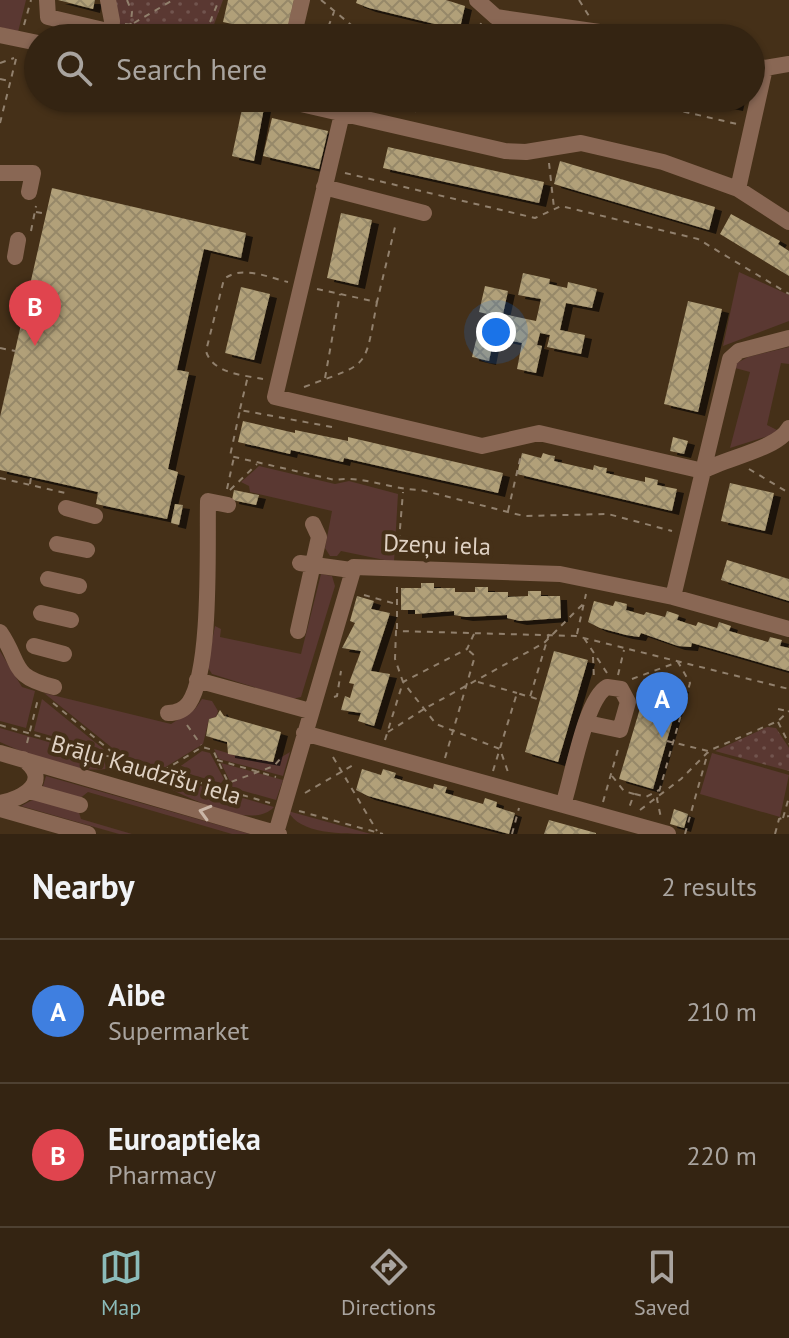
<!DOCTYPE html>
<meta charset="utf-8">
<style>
:root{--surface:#342412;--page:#3c2c1b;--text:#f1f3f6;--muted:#a9a49f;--line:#4e4132;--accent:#8bbbb9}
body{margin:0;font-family:"PT Sans",sans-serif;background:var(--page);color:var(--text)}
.you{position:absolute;left:496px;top:332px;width:28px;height:28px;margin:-20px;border:6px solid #fff;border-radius:50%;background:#1a73e8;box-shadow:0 0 0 12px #1a73e833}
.badge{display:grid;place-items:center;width:52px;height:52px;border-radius:50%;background:var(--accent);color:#fff;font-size:26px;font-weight:700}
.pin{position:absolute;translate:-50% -66px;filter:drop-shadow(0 2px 4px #0008)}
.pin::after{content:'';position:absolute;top:42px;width:28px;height:24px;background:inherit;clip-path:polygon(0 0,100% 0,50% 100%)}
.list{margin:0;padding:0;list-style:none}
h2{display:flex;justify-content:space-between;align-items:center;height:104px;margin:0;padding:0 32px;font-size:34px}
h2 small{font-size:26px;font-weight:400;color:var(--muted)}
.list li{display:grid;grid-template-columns:52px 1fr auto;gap:24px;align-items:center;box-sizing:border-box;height:144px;padding:0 32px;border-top:2px solid var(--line)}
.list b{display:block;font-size:30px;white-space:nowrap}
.list p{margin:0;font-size:26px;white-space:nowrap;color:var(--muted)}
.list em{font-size:26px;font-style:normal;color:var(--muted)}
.icon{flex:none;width:44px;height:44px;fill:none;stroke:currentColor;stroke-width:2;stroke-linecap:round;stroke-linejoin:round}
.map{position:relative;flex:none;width:789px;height:834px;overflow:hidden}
.search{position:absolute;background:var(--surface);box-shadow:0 2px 6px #0004;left:24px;right:24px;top:24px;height:88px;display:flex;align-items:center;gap:20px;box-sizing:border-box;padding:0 28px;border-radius:44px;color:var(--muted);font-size:30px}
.sheet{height:392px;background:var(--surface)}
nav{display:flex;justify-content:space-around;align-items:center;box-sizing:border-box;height:112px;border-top:2px solid var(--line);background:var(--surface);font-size:22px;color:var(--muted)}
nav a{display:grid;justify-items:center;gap:4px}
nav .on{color:var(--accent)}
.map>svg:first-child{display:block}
</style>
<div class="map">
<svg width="789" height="834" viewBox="0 0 789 834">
<defs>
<pattern id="park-dots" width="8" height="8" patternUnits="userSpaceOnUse" patternTransform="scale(2)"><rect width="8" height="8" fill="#5a3832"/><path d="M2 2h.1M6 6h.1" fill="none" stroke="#71544e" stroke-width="1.8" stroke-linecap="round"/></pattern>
<pattern id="building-cross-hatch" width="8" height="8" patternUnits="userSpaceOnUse" patternTransform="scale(2)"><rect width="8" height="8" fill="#b1a079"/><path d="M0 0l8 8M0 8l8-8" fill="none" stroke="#968869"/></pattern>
<filter id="shadow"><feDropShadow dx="7" dy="4" stdDeviation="0" flood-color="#0009"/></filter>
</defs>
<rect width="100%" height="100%" fill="#453018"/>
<path fill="#5a3832" d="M0,0H26L18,32L0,27Z
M739,272L789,295V321L723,346Z
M789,347V364L781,363L767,425L781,432L730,448L750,372L735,368V364L748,357Z
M259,466L335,484L349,481L398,494L394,562L341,551L337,556H330L325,548L332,511L250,492L249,486L241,482Z
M321,574L332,576L335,586L301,697L292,699L212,674L207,666L215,626L221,629L220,637L301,654Z
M0,651L22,687L35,691L26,728L0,721Z
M44,693L171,724L195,709L202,699L212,701L218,711L216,717L209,719L203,744L164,768L121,755Z
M42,699L107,752L34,731Z
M0,728L104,758L106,769C73,773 31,756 0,742Z
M214,749L255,761L261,758L273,762L290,752L283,776L219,759Z
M202,751L210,753L224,779L221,783L175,770Z
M712,753L789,775L780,817L700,794Z
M221,763L283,780L276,800L233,788Z
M46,776L250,834H232L88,792L79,799L42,789Z
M176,779L274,807C252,831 191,798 166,787Z
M38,797L78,809L81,819L132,834H119L21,806Z
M288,811L371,834C342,834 299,834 288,811Z"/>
<path fill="url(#park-dots)" d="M114,0H223L209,38L120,26Z
M767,727L776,728L789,748V771L715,751Z"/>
<path fill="url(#building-cross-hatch)" filter="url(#shadow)" d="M58,0H95L93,9Z
M228,0H294L286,36L223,22Z
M357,0H446L465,6L460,28L447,27L369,8L356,3Z
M692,98H738L736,107Z
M243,104L264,108L254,161L232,156Z
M272,118L328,131L319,169L263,156Z
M388,147L544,182L539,203L383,168Z
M560,161L715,207L709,230L554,184Z
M52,188L246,233L241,258L204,249L177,370L189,372L168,469L178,472L167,519L96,504L98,492L0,470V417Z
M341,213L372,220L358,285L327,278Z
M731,214L780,241L778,244L789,251V276L720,234Z
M523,273L550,279L549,284L567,288L568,282L597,289L592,308L566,303L560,330L585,335L581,354L547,347L550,335L540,333L537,345L542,346L536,373L517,369L522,343L494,337L489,361L472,357L478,332L483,333L487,314L479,312L485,286L508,291L503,314L536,321L541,299L518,295Z
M241,287L270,294L254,360L225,353Z
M688,301L722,309L698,412L664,404Z
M243,421L295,433V430L348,441V437L503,473L498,493L344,458L343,462L291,450L290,454L238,442Z
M673,437L688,441L684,454L670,451Z
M522,453L541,458L543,453L549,455L555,456L554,461L593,470L594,465L600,467L607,468L606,473L645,482V477L658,480L657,485L677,489L672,511L517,474Z
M730,483L774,493L765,531L721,521Z
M234,490L259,495L256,505L232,500Z
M175,504L183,505L179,525L171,523Z
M727,560L789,579V601L721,580Z
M421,583H434V588H455V592H475V587H488V592H508V597L528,596V591H541V596H560L561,618L520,621L507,618V615L466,617L454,615V611L415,614V610H401V588H421Z
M357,596L374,601L371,609L390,613L371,671L390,674L374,726L358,721L361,713L341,710L345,696L350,698L354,684L349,683L361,651L342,648L355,623L350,621Z
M594,601L613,606L615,601L627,604L626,610L644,615L646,612L665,617L667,611L679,615L677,620L696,626L698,622L717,628L719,622L731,626L729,631L768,642L770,637L782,640L780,646L789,648V671L692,643L691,647L678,646L641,633L639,637L626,635L600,628L588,622Z
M554,651L588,660L558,762L525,752Z
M649,678L682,688L653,789L619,779Z
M220,710L224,716L281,732L273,762L228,754L227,742L206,736L209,719L216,717Z
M362,769L381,775L383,769L396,773L394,778L433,789L434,784L447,787L445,793L483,804L485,798L497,802L496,807L515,813L509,834L368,796L356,790Z
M674,809L688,814L684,828L670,824Z
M549,820L596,833V834H544Z"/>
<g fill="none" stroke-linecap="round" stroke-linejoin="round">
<path stroke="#91806d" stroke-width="2" stroke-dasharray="6 6" stroke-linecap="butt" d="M127,0L132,12L129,38
M321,0L367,38
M579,0L589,16
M210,22L219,0
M134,23L173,0
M125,24L190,33
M24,25L31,0
M324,38L334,12
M469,38L479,29
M478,38L481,23
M0,63L14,58
M0,79L9,81
M608,98H622
M625,98L737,124
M415,112L418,98
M0,123L17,55
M549,163L554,208
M345,173L535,218L561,206L698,239L789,294
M36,212L47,214
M31,231L36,206
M317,289L377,302L396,223
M0,348L15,351
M325,378L340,294
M263,379C242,375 212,373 206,351L224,279C242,265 267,277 288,282
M304,387C370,362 364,372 377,302
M240,409L248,376
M332,427L240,410L230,456L335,480C363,475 392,490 421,490L524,516L608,514L672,531
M749,469L789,493
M0,478L65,493
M30,484L31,477
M227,489L234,457
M230,490L257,464
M508,511L521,455
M398,553L403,492
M364,595L396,604
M397,629V583
M474,634L467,649L403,682L436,724L500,749L509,775
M577,634L586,594
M584,638L607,673
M593,657L594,679
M618,675L624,650
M632,679L678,662L690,683L657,799L661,818
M478,682L517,693
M334,697L337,696L341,671
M531,697L540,700
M53,703L119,758
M778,709L788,711
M778,722L789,744
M0,725L270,803
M187,725L201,745
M388,732L424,709L544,643L584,603
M385,740L403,682L395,659L396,631L576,636L789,689
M667,741L708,751L778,721L789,711
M27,743L38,699
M333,757L377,831
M111,758L113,766L166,781L175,776
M445,758L475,656L467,649
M217,760L276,777
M163,771L202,747L213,750L232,791
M493,771L517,693L530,697L549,634
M612,776L624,791L634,794L629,808
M220,786L274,766L281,758
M305,793L355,764
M635,794L646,797L659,790
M603,802L619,746
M640,810L681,779L708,752
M299,811L383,834
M783,818L789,797
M512,834L519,808
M685,834L708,752
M775,834L779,819L789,816"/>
<path stroke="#896754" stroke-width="16" d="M47,0L48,17L112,32
M108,0L112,21L111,38
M477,0L496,17L641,38
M0,35L38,43
M205,35L220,38
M293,38L302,0
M765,68L789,64
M275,98L505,151L526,152L581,143L663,162L738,189L789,222
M342,114L275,397L482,446L539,433L703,471L730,359L739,351L789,338
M0,173H33L29,192
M324,187L424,213
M738,189L765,68L751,65
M15,257L18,240
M66,508L95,516
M57,544L87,550
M300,563L351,570
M48,579L79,586
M673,597L703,471C725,458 778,449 789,428
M41,613L71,620
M298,631L319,537L313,524
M0,632C22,664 9,676 54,687
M34,646L64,654
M197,680L310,711
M168,713C176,713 184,710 189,703C212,669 207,545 208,501L228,505
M304,733L668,834
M0,753L279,834
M30,791L80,805
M0,803C23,799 53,781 23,759
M563,805C572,779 585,699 607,687L621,689L628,702L620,730L587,723
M0,809L88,834
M276,833L354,567L560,574L673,597L789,629"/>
</g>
<defs><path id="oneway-chevron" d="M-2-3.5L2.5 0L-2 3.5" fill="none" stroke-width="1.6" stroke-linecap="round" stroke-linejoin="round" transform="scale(2)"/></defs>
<use stroke="#cab6a7" href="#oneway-chevron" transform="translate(205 812) rotate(-164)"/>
<g text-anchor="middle" stroke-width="8" stroke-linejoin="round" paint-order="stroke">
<g font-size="24" fill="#dfd1c3" stroke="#453018">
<text transform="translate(437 545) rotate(2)" y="8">Dzeņu iela</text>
<text transform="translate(146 770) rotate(16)" y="8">Brāļu Kaudzīšu iela</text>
</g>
</g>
</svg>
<div class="you"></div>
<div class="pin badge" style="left:662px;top:738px;background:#3f7fe0">A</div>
<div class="pin badge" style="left:35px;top:346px;background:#e0444e">B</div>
<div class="search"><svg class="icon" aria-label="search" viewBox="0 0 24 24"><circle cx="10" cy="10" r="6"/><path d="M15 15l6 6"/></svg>Search here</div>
</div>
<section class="sheet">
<h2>Nearby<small>2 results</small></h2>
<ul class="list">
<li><span class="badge" style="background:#3f7fe0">A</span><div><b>Aibe</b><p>Supermarket</p></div><em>210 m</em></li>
<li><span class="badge" style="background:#e0444e">B</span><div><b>Euroaptieka</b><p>Pharmacy</p></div><em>220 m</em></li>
</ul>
</section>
<nav>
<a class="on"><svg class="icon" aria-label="map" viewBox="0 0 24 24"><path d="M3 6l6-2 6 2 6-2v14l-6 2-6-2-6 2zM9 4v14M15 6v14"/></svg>Map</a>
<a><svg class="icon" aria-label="directions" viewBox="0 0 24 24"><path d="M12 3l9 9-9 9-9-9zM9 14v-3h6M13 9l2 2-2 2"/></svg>Directions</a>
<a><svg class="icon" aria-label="saved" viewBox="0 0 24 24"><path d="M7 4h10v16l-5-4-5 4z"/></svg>Saved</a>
</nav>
